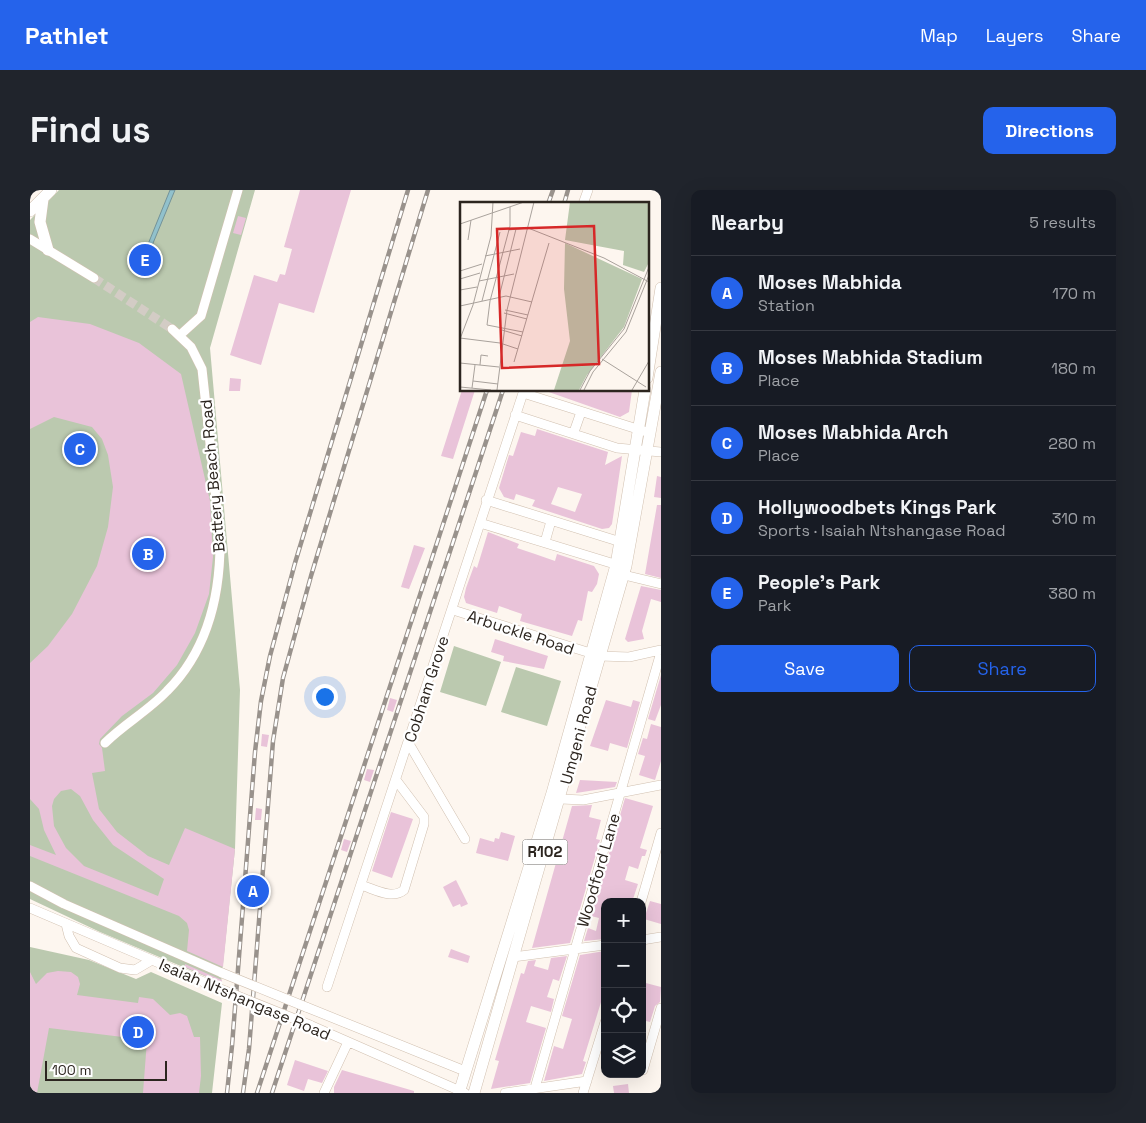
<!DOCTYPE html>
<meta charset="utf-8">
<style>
:root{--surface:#171b24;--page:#20242c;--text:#f1f3f6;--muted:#9ea1a6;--line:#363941;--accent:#2563eb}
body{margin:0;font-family:"Space Grotesk",sans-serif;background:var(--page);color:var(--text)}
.controls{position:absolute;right:15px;bottom:15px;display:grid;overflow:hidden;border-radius:10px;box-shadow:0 5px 20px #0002}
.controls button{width:45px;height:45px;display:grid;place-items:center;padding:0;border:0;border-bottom:1px solid var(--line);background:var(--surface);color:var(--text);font:25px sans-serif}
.scale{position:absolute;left:15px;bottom:12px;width:122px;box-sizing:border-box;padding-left:5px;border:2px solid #2c251f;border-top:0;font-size:14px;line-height:18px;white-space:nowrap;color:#2c251f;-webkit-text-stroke:4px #fff;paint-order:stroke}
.you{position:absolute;left:294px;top:506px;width:18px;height:18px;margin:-12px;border:4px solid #fff;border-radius:50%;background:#1a73e8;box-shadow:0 0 0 8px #1a73e833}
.badge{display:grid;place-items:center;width:32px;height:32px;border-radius:50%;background:var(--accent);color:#fff;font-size:16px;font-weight:700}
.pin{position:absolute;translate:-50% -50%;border:2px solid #fff;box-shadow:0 1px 5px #0006}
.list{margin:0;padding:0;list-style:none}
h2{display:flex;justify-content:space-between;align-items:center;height:65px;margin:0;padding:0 20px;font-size:21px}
h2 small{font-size:16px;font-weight:400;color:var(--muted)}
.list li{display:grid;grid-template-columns:32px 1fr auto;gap:15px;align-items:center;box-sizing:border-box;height:75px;padding:0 20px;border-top:1px solid var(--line)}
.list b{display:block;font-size:19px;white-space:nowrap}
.list p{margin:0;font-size:16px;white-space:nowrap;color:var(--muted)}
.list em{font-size:16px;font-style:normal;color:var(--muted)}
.actions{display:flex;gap:10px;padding:15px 20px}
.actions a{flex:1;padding:11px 0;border:1px solid var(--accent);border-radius:10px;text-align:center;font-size:18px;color:var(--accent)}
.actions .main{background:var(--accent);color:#fff}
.icon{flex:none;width:28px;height:28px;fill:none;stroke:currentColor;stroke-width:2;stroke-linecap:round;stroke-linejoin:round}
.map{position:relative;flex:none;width:631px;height:903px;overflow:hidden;border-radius:10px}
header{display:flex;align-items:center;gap:30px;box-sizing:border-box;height:70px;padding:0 25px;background:var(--accent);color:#fff}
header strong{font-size:24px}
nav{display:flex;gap:28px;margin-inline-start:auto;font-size:18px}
.intro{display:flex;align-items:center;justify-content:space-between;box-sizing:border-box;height:120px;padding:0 30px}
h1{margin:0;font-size:35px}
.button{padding:12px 22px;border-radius:10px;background:var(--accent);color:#fff;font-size:18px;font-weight:700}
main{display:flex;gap:30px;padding:0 30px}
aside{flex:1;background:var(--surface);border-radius:10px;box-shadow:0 5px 20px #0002}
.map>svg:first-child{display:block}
</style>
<header>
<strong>Pathlet</strong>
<nav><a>Map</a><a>Layers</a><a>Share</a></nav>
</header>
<div class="intro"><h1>Find us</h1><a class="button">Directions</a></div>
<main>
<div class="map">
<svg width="631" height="903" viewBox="0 0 631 903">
<rect width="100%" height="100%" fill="#fdf6ef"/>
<path fill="#bbc9af" d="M29,0H225L180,158L210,500L205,659L191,793L70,742L0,709V30Z
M424,456L471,472L456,516L410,502Z
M486,477L531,491L517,536L471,522Z
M0,757L59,770L106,789L121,782L192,813L182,903H0Z"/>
<path fill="#91c1cc" stroke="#739298" d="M140,0H145L114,75L110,74Z"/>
<path fill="#e9c3d9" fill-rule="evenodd" d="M270,0H321L284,123L249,113L231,175L200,165L224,85L247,92L250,84L255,85L262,59L254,57Z
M208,26L216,28L211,45L203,43Z
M8,127L60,134L109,153L151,184L180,311L183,367L179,404L165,443L147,475L123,503L92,526L70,549L69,554L72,558L75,581L62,583L69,619L87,642L118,666L139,675L155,638L205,659L193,777L157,761L159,740L157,733L149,726L0,666V655L26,665L14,640L9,619L0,609V473L18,456L42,424L67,376L78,337L83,297L78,265L72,249L62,237L24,227L0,239V132ZM41,599L50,606L63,630L83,655L134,689L128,706L54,676L36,658L24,636L22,616L24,609L31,601Z
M200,188L211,189L210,201H199Z
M432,200H445L423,269L411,266Z
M513,200H602L599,222L590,227Z
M507,239L578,262L575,275L592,266L582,334L579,338L572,339L502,316L505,310L486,304L484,310L474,307L469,298L479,265L483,266L491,242L505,246ZM528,297L552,304L545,322L521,314Z
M627,286L631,287V308L624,307Z
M627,315H631V388L615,384Z
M458,342L489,354L487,358L505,364L525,371L527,364L564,376L569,384L567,394L562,402L558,401L552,431L548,430L542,446L490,431L492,424L469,416L467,423L436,413L434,407L436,398L444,376L447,378Z
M384,355L395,358L379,399L371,397Z
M611,396L631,400V412L621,409L612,441L614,449L598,452L595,449Z
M465,449L518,466L514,479L473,471L474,466L461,462Z
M631,485V515L625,531L618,529Z
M360,508L367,510L363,522L357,520Z
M576,510L601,517L603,510L610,512L597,558L580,553L578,561L560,556Z
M621,534L631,537V571L625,590L609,585L615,566L608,564L613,548L617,549Z
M232,544L239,545L237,557L231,556Z
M337,579L344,580L340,592L334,590Z
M550,590L587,592L585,597L546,603Z
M595,608L623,616L610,658L617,660L615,666H612L608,679L599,676L595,690L608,694L602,712H575V749L554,751L558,738L566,741L569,728L561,726Z
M562,615L559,627L571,630L566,649L570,650L540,753L502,758L542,616Z
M226,618L232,619L231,630H225Z
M361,622L383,629L362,688L342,681Z
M471,642L485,646L478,671L446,663L450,648L464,652L465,648L469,649Z
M314,649L321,651L317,662L311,660Z
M426,690L438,714L431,717L430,714L423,717L413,697Z
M620,711L631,714V734L614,729Z
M421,759L440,766L438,773L418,767Z
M575,761V799L553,871L556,872L552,884L514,891L524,856L533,859L542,829L532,826L550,765Z
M537,766L529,791L523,789L517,807L524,809L521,822L501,816L496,832L516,838L500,893L461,899L469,871L465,870L491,783L494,784L498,771L506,770L504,776L518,780L521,768Z
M155,774L192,790L191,793L155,777Z
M28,781L41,782L48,787L50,794L47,805L108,813L109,807L123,809L140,825L150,823L157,826L164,847H170L171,886L169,903H113L117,850L19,838L7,903H0V782L6,794L17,783Z
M612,792L631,797L630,812L625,816L620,832L612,830Z
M265,870L298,881L292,893L278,889L274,901L257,895Z
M312,880L384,901V903H304V897Z
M598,894L599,903H584L583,896Z"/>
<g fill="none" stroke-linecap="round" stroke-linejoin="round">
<path stroke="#d3ccc5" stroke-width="9" stroke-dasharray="9 4.5" stroke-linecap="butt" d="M64,88L142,139"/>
<defs>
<path id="minor" d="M553,14L558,0
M0,49L64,88
M150,145L171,126L208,0
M493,203L620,243
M485,225L587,258L631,262
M544,242L551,222
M456,310L594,353
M450,333L591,376
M515,352L521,331
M594,385L631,394
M423,420L570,466L599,467L631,460
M378,552L435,649
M75,553C94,534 118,521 137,501C178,460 191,403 190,346L172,179L161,157L142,139
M531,609L553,610L631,595
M331,695C344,699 362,710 374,700L394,634V627L366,590
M0,696L34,714L192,783
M611,712L631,643
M0,718L183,796
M36,734L39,746L46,758L90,778L105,780L122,770
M612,750L631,747
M483,767L575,755
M297,797L494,200
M276,817L430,879
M280,835L435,903
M613,880L631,818
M505,898L631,462
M294,903L318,852
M475,903L557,891
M553,903L575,832"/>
<path id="major" d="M13,9L10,32L18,60
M0,21L21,0
M617,188L631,98
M429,903L522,603L586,375L615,200
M444,903L596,376L631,182"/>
</defs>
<use href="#minor" stroke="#d1c0b0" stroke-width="10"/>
<use href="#major" stroke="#d1c0b0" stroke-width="12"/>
<use href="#minor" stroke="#fff" stroke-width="9"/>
<use href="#major" stroke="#fff" stroke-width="11"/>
<defs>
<path id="rail" d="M518,14L523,0
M534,14L538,0
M197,903L202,856L225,562L231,511L240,466L265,373L378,0
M213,903L219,859L243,551L253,488L281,386L398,0
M227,903L457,200
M242,903L473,200"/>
</defs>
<use href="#rail" stroke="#99928c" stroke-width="4.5"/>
<use href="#rail" stroke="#fff" stroke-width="2.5" stroke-dasharray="8" stroke-linecap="butt"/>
<defs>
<path id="minor-bridge" d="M192,783L276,817
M183,796L280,835"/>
</defs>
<use href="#minor-bridge" stroke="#d1c0b0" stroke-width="10" stroke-linecap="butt"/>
<use href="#minor-bridge" stroke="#fff" stroke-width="9"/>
</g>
<g text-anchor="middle" stroke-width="4.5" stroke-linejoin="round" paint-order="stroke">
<rect fill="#fff" stroke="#6b6662" stroke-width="1" x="492.5" y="649.5" width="45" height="25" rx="4"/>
<g font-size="15" font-weight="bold" fill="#2c251f">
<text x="515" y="667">R102</text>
</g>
<g font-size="16" fill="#2c251f" stroke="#fff">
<text transform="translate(182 286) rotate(-95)" y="6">Battery Beach Road</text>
<text transform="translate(491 442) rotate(18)" y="6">Arbuckle Road</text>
<text transform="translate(396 499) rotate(-72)" y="6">Cobham Grove</text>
<text transform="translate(548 545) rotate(-75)" y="6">Umgeni Road</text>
<text transform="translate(568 680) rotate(-74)" y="6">Woodford Lane</text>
<text transform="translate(215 809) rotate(23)" y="6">Isaiah Ntshangase Road</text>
</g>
</g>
<g transform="translate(430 12)">
<rect width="189" height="189" fill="#fdf6ef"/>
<path d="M110,0H189V60L184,70L163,63L164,49L105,38ZM105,41L182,77L164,125L127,173L119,188H94L110,139L104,87Z" fill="#bbc9af"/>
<path fill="none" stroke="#a9a29c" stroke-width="1" d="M50,5V24L30,99L27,123L63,130M0,22L64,0M48,28L68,26L144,56L189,80M8,38L11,18M25,54L60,47M0,69L22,62M0,77L20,71M19,79L54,72M0,88L17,85M39,95L56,27M22,99L40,30M13,103L31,34L33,0M0,104L46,94L72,100M45,108L68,113M44,111L67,117M42,128L62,134M0,136L40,141L58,147M0,137L13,103M142,157L186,185M54,160L89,41M0,161L39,165M20,163L21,153L28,154M13,179L38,182M0,185L31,188M12,186L15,163M37,188L47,108L74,0M120,188L130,169L164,127L189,65M124,188L133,170L166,130L189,73M172,188L189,159"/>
<path fill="#d62828" fill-opacity="0.15" stroke="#d62828" stroke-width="2.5" d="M134,24L139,162L42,166L37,27Z"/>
<rect width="189" height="189" fill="none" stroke="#2c251f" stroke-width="2.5"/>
</g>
</svg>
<div class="controls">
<button>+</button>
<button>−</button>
<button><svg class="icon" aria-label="locate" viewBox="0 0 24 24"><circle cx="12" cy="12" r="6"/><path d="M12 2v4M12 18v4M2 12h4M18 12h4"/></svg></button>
<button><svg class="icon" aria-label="layers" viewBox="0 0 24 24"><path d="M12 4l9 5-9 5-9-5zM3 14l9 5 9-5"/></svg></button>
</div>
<div class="scale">100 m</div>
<div class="you"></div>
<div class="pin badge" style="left:223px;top:701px">A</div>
<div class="pin badge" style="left:118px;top:364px">B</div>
<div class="pin badge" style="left:50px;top:259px">C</div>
<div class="pin badge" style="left:108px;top:842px">D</div>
<div class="pin badge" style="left:115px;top:70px">E</div>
</div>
<aside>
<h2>Nearby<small>5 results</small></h2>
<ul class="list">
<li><span class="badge">A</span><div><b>Moses Mabhida</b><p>Station</p></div><em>170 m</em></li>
<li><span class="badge">B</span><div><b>Moses Mabhida Stadium</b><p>Place</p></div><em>180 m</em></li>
<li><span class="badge">C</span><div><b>Moses Mabhida Arch</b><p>Place</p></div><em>280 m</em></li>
<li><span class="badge">D</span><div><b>Hollywoodbets Kings Park</b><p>Sports · Isaiah Ntshangase Road</p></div><em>310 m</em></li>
<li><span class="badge">E</span><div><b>People's Park</b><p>Park</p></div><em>380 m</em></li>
</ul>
<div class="actions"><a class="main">Save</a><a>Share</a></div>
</aside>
</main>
